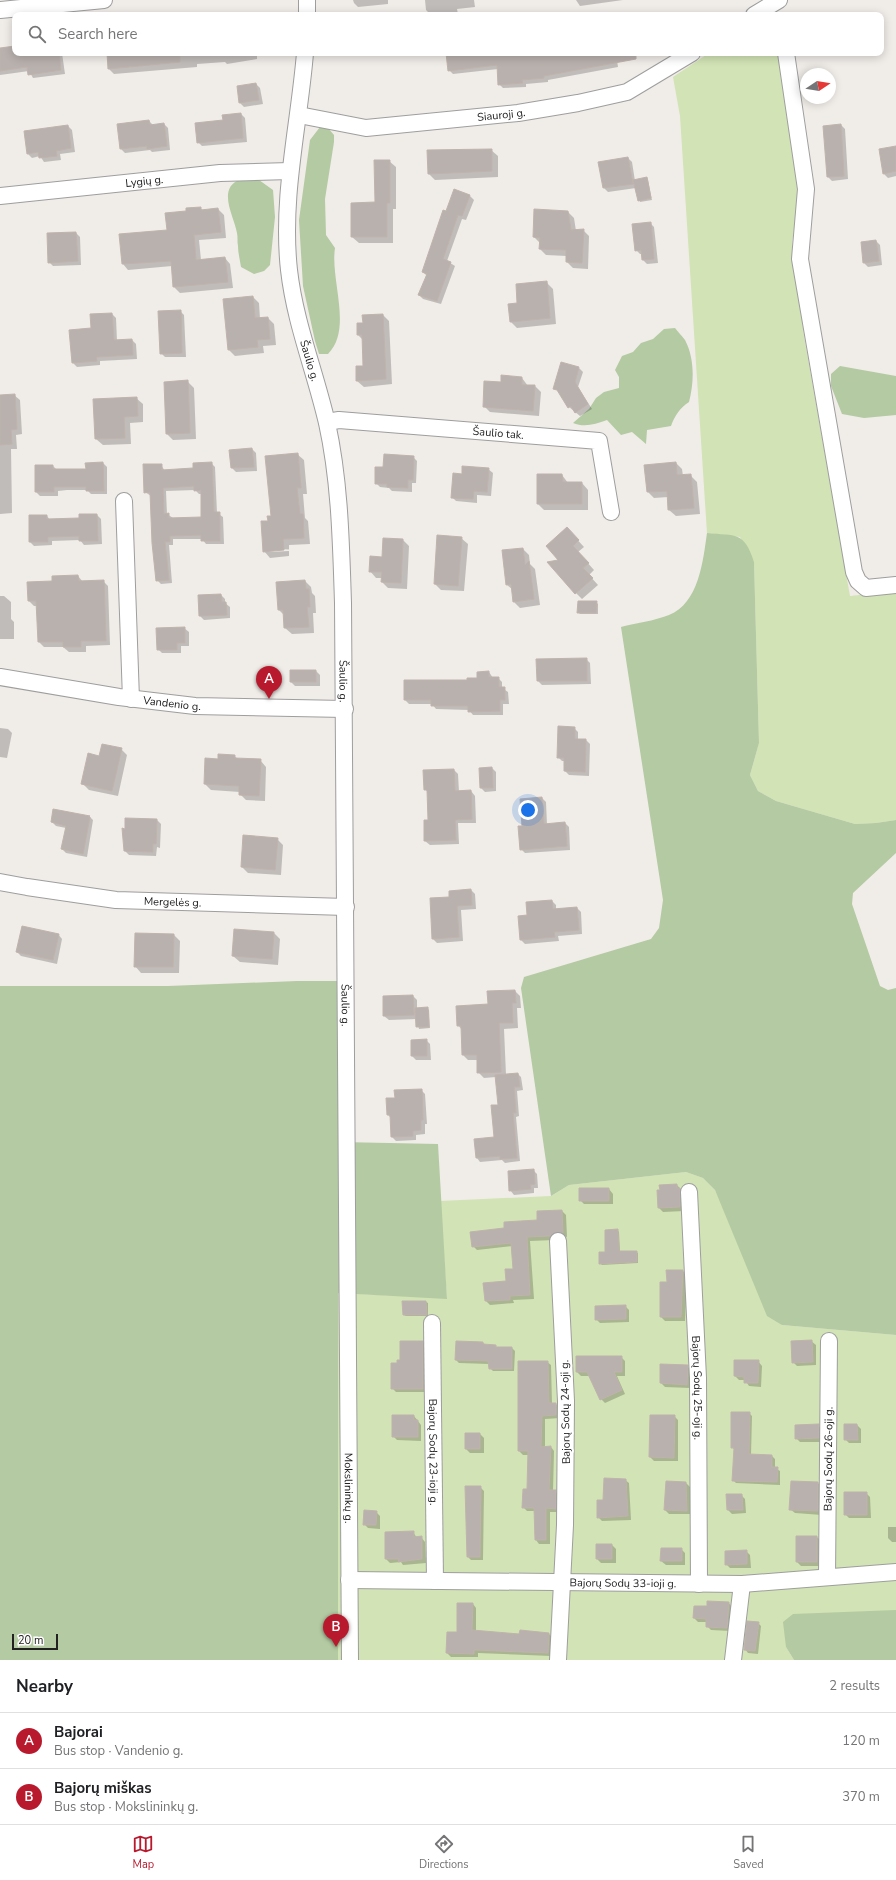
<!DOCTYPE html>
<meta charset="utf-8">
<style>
:root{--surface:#fff;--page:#f2f2f2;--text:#202124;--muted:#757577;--line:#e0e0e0;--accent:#b9192d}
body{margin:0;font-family:"Nunito Sans",sans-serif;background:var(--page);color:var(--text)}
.compass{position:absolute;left:800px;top:68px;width:36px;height:36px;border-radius:50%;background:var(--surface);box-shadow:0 2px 10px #0003;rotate:78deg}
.scale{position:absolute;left:12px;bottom:10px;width:46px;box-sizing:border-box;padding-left:4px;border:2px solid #212121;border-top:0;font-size:11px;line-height:14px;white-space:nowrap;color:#212121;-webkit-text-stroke:3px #fff;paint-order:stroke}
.you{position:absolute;left:528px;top:810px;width:14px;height:14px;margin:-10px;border:3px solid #fff;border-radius:50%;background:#1a73e8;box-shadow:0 0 0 6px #1a73e833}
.badge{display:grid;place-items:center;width:26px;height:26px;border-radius:50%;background:var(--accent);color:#fff;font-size:13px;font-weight:700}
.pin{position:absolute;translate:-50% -33px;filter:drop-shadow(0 1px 2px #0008)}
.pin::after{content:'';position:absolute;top:21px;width:14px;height:12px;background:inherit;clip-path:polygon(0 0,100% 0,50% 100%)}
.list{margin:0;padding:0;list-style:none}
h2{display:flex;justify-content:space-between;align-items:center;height:52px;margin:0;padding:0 16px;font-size:17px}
h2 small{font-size:13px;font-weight:400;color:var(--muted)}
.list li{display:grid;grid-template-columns:26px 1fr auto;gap:12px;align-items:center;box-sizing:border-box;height:56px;padding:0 16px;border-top:1px solid var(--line)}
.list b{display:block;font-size:15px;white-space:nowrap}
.list p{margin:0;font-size:13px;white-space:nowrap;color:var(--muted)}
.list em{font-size:13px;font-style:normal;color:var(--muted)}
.icon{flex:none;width:22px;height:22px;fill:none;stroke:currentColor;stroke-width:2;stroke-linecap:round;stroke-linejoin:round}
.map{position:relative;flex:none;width:896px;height:1660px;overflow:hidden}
.search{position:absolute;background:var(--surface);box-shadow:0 2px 10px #0003;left:12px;right:12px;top:12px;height:44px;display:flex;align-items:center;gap:10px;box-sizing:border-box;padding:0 14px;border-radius:8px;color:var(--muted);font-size:15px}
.sheet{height:164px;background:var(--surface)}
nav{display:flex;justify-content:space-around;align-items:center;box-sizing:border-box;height:56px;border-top:1px solid var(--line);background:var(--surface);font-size:11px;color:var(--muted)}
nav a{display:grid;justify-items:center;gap:2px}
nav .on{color:var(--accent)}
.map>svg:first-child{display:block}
</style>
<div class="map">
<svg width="896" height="1660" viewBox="0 0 896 1660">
<rect width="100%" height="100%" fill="#f0ece8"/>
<path fill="#d2e3b5" d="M709,53H780L800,187L792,243L804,336L850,596L896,591V820L876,823L855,824L776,801L758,791L750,775L759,743L754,562L740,537L707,533L680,116L673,77Z
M686,1172L703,1178L715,1190L782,1325L896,1335V1610L786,1647L794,1660H338V1293L447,1298L440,1201L551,1196L569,1185Z"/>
<path fill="#b3caa2" d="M320,127L328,128L334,135V142L325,199L326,235L335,248C330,280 353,329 328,354H319L315,341L303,286L299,220L310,140Z
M241,179L259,180L273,190L275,217L270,265L264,271L254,274L241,267C240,260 238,253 238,246C237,242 238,237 237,233C234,216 216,188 241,179Z
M675,328C678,332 682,336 685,340C695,359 694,383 689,402C680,408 675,415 671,426L647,430L646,444L632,432L621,435L607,420C595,424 585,428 573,423L589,409L596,398L604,392L619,388V377L615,370L622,356L633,352L641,343L653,339L664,329Z
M840,366L896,376V415L864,418L842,414L831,386V374Z
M707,533C736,536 744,531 754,562L759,743L750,775L758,791L776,801L855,824L876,823L896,820V853L853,893L852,904L880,986L888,990L896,988V1335L782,1325L767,1316L715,1190L703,1178L686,1172L569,1185L551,1196L521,988L524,977L651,939L659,928L663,900L621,627C636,623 654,621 669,615C699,603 703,561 707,533Z
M297,981H337L340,1142L438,1144L447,1299L338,1293V1660H0V986H168Z
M896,1610V1660H794L786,1647L783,1622L793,1614Z"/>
<path fill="#0003" fill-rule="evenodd" d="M353,0H388V4L358,7L354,3Z
M425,0H474L475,7L457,9L458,14L431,15L426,10Z
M576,0H623L580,6Z
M15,47V53H62L65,74L33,78L29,71L0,75V49Z
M108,53H257V59L227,64L225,62L197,64V67L114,74L109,69Z
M447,53H616L618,67L548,80V82L526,84V87L503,88L499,84L498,69L453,74L449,70Z
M256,84L260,88L263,104L244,107L240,103L238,87Z
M241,114L245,118L247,142L202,146L198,142L224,121Z
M149,121L153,125L164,124L168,128L170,150L152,152L150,150L125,153L121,149Z
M841,125L845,129L848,179L832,181L828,177L825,127Z
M68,126L72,130L75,152L60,154L61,160L44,162L40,156L32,158L28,154Z
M896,147V176L888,178L884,174Z
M491,150L498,156V177L435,180L429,174Z
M628,158L632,162L635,181L647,178L648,180L652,200L640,202L636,188L608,192L604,188Z
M389,161L396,167V209H393V243H359L352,237L376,203Z
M470,196L474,200L466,220L462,219L447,261L455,266L441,304L423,299L419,295L427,276L423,272L447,212Z
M200,208L204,211L218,209L224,215L226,238L199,240L201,260L225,258L230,264L233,288L180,293L174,287L172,266L128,270L123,264L121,235L168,231L187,212Z
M568,212L574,218L576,231L583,230L589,236L588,269L573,268L567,262V256L546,255L540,249V243L534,237Z
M650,223L654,227L658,263L647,264L643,260V254H640L636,250Z
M76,233L80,237L81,265L53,266L49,262Z
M876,241L880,245L882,265L868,267L864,263Z
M546,282L553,289L556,324L517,328L511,322Z
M253,297L259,303L260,319L268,318L274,324L276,345L263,346L264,353L235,356L229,350Z
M180,311L184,315L186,357H165L161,353Z
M112,314L116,318L117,341L132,340L136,344L137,359L100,361V365L77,367L73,363L92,329Z
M383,315L389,321L392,384L364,387L357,381L365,367L363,340L358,335L364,324L363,316Z
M579,368L583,372L578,387L592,409L580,416L569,407L561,393L554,388Z
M522,378L528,386H535L541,392L539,416L490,412L484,406L502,383Z
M165,382H188L194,388L196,439L173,440L167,434Z
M14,395L20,400L22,434L16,435L17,449H11L12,513L0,514V396Z
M136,398L143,404V422L130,423L131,444L103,445L96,439L94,400Z
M252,449L256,453L257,471L236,472L232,468L230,450Z
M297,454L304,460L307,494H303L305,518L308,521L310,544L289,545V556L270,558L264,551L269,522ZM289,549V551L268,552V550Z
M413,457L417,461L416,483H412V492L392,491L389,488L380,487L376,483L384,468Z
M103,463L107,467V494H91L87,490H67L58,491V496H40L36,492L53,466L57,470H87L86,464Z
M211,463L215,467L217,513L223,517L224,544H206L202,539H173V545H169L172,583L161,584L157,580L151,496L145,492L161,465L165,471L194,469ZM195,490L199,494H202V518H173L167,514L166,491Z
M676,463L682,469L683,476L690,475L697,482L700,514L676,516L669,510L668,497L654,498L648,492L645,466Z
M488,469L493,473L491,496L477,495V503L456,501L452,497L462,475Z
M562,475L568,483H582L588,490V510H544L538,504Z
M97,515L101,519L102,544L84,545L80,540L52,541V545L34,546L30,542L47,516L50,520L80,519Z
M573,535L584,547L578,552L594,570L589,575L598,585L582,599L576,593L560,561Z
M461,538L468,544L464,591L441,590L435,584Z
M403,540L409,546L407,589L388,588L382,582V578H376L370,571Z
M523,549L529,555L530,564L535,569L540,605L520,608L514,602L513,590L507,585Z
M78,576L83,582L103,581L108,586L110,645L86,646V652H69L63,647H44L39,642L37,606H34L29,601L28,583L53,582Z
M305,581L311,587L312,593L315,596L316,613H313L314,633L292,634L285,628L284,615L279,610Z
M221,595L225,599V603L230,607V618L204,620L200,616Z
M0,596H4L11,602V619L14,622V639H0Z
M596,602L598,604V614H580L578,612Z
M184,628L189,632V646H181V653H162L158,649Z
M586,659L590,663L591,684L542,685L538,681L537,660Z
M316,671L320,675V686H295L291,682Z
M489,672L493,678H498L502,682V688L508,692L509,704H503V715H473L469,710L436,709L432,704H409L405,700L478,679Z
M0,728L8,729L12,733L7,758L0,757Z
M574,728L578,732V740H586L590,744L589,776L569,775L565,771V761H562L558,757Z
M121,749L127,755L118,796L89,790L83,784Z
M234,756L238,759L260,760L266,767L265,801L246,800L240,794V792L211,790L205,784L219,760Z
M492,768L496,772V791L485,792L481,788Z
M454,770L458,774L459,792L471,791L475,796L476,823H458L459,844L430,845L425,841L429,821L428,792L425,789Z
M542,798L546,802L547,825L565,823L569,827L570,850L525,853L521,849L523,827Z
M54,810L90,817L93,820L87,857L66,853L62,849L66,828L56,826L52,822Z
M157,820L161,824L160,848L157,847L156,856L129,855L125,851Z
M277,839L283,845L281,875L248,873L242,867Z
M471,890L475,894L476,909L461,910L463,941L437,943L433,939L450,898Z
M552,901L556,905V909L577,908L581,912L582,934L558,936L559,941L525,944L521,940L528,916Z
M274,933L280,939L278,965L240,962L233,956Z
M58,934L62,939L57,964L21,956L17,952Z
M174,935L180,941L179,973H141L135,966Z
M515,991L520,996L521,1008H517L518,1028L504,1029L506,1075L518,1074L521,1077L523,1090L517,1091L519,1116L516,1117L520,1161L505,1163L502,1160L480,1162L477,1158L495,1138L499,1106L496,1077L484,1078L478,1072V1060H468L463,1055L462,1030L458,1025Z
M413,996L417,1000V1008H427L429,1010L430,1028L419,1029L417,1019L389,1020L384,1016V997Z
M426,1040L430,1044L431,1060H416L412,1056Z
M421,1090L425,1094L427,1124H425V1134L416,1135V1140L396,1141L392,1137L391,1118L388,1115L396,1098Z
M533,1170L537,1174L538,1188H534V1193L514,1195L510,1190Z
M677,1185L684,1193V1211L663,1212L659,1208Z
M609,1189L613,1194V1204H584L580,1200Z
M562,1211L566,1215L567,1237L562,1235L554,1240L530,1241L534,1299L513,1300L514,1303L490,1305L486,1301L507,1282L514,1270L513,1246L477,1250L473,1246L505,1229L538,1221Z
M617,1230L619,1232L620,1252H636L638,1253V1263L602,1265L600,1263Z
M683,1271L687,1275L685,1321H665L661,1317L668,1283Z
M426,1302L428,1303V1316H406L404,1315Z
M625,1306L629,1310V1322L600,1323L596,1319Z
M811,1341L816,1345V1365L797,1366L793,1362Z
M422,1342L426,1346V1392H396L392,1388L398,1364Z
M483,1343L486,1345L495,1346L498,1348H512L515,1351L514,1371H493L490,1368L489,1364L459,1363L456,1360Z
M621,1357L625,1361V1376H617L625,1394L605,1403L601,1399L590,1376H581L577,1372Z
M735,1361H758L762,1366L761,1387L749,1386L745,1380H739L735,1376Z
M547,1362L551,1365L552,1404H556L560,1408V1418L545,1419V1448L551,1447L554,1451L553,1491L559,1495V1512H550V1544H539L536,1540V1511H527L523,1507L528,1490L529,1455H523L519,1451Z
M687,1366L691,1370L690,1388L665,1387L661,1383Z
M749,1413L752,1416L751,1455L772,1456L775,1459V1468L780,1471V1485L736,1483L733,1480L735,1450L732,1447Z
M414,1416L421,1425V1441L397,1440L393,1436Z
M674,1416L678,1420V1461H654L650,1457Z
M818,1425L822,1430V1442H800L796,1438Z
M857,1425L861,1429V1443H849L845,1439Z
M466,1434H480L484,1438V1453H470L466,1449Z
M625,1480L629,1483L631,1520L602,1521L598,1517L604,1501Z
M686,1483L690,1487L691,1514H669L665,1510Z
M818,1483L822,1487V1515L795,1513L790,1509Z
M466,1487L481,1488L484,1491L483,1560H471L468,1557Z
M866,1493L870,1497L871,1518H849L845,1514Z
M741,1495L745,1499L746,1513L732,1514L728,1510Z
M376,1512L380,1516V1529L368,1528L364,1524Z
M888,1527H896V1542H892L888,1538Z
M413,1532L417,1538L421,1537L425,1542L426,1563L403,1565L401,1562L390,1563L386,1559Z
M817,1537L821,1541V1566H801L797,1562Z
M612,1545L616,1549V1563H601L597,1559Z
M681,1549L685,1553V1565H666L661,1561Z
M746,1551L750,1555L751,1568H730L726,1564Z
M728,1602L732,1607L731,1631L711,1630L707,1626V1622H698L694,1618L708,1607Z
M473,1604L476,1608V1632L520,1635L549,1634L553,1638L551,1656L478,1653V1657H451L447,1653Z
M758,1623L761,1626L758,1654L748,1653L745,1649Z"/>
<path fill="#b9b1ae" stroke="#c0b3ac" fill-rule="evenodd" d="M15,46V53H59L61,70L28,75L27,67L0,71V48Z
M107,53H180V62L108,69Z
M446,53H636V59L544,76V78L522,80L523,83L498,85L497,65L448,71Z
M256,83L259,100L239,103L237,86Z
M241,113L243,138L197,143L195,123L223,120L222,115Z
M149,120L150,125L164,123L167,146L147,149V146L120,149L117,124Z
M841,124L844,176L827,177L823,126Z
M68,125L71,148L56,151L57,156L39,158L38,152L27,154L24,131Z
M896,146V171L883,174L879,149Z
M492,149V171L428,174L427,150Z
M628,157L633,184L603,188L598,162Z
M374,160H390V203H387V237H351V203L375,202Z
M647,177L651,198L638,201L633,180Z
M454,189L470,195L462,216L458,215L443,259L451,262L437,301L418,295L427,274L422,272L443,210L446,211Z
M201,207V210L218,208L221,232L194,235L196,260L225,257L228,282L173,287L171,261L122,264L119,234L167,230L165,213L186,211V208Z
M534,209L568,211L571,230L584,229L582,263L566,262V250L539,249L540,238L533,237Z
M651,222L654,259L642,260L641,250L635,251L632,224Z
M76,232L78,261L48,263L47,233Z
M876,240L879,261L863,263L861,242Z
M547,281L550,318L510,322L508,304L517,303L516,284Z
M253,296L255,318L268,317L270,339L257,340L258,347L228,350L223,299Z
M181,310L182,353L160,354L158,311Z
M112,313L114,340L132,339L133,355L96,357L97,361L72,363L69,330L91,328L90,314Z
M383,314L386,379L356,381V366H363L362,335H357V323H363L362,315Z
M561,362L579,367L575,382L588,404L575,413L571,406L568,408L557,390L553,389Z
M501,375L522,377V385H535L533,411L483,407L484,381L501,382Z
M188,380L190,433L166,434L164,382Z
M15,394L17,429L11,430L12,444L0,445V395Z
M137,397L138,416L124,417L125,438L95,439L93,399Z
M252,448L254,467L231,468L229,450Z
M298,453L301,488H297L300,514H303L304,538L283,539L284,550L263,552L261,521H268L267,516H271L265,456Z
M384,454L414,456L413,480H408V488L387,487V484H375V467H383Z
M103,462L104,491H86V487H54V492H35V465H53V469H86L85,463Z
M212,462L214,512H220V541H201V535L170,536V542H165L169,580L156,581L152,543L150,492L144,493L143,464H162V470L193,468V463ZM194,486V491L201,490V517L169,518V513L164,514L163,488Z
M676,462L677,475L691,474L694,508L668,510L667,491L647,492L644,465Z
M462,466L489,468L487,492L474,491L473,499L451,498L453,473L462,474Z
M537,474H562L563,482H582V504H537Z
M79,514H97L98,541H79V536L48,537V542H29V515H47V519L79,518Z
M567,527L579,540L573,546L589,563L583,568L593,578L575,594L547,562L558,560L546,546Z
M437,535L462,537L458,586L434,584Z
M383,538L403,539L401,583L381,582L382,572H369L370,556L382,557Z
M523,548L525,565L529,561L534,599L513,602L511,584L506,585L502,550Z
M78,575L79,581L104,580L106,641H81V647H63V642H38L36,601H28L27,582L52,581V576Z
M305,580L306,589H309L310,607H307L309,627L284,628L283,610H278L276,582Z
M221,594L222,602H226L227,615L199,616L198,595Z
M578,601H597L596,613H577Z
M185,627V643H177V650H157L156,628Z
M587,658V681H537L536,659Z
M290,670H316V682H290Z
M489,671V677H499V687H505V700H500V711L468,712V706H431V700H404V680H467V678H477V672Z
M558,726L575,727V739H586L585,772L564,771V758H557Z
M102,744L122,748L112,791L81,784L88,753L99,756Z
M218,754L235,755V758L261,759L259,796L239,795V786L204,784L205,758L218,759Z
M492,767L493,788H480L479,768Z
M454,769L455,791L471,790L472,819L455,820L456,840L424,841V820H428L427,790H424L423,770Z
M542,797L544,824L565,822L567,846L520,850L518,826H522L520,799Z
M53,809L90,816L88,817H90L83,854L61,849L66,826L51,822Z
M125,818L157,819L156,844H153V852L124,851L122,828L125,829Z
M243,835L278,838L275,870L241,867Z
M471,889L472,905L457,906L459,937L432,939L430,898L449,897V891Z
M552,900L553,909L577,907L579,930L554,932L555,937L520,940L518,916L527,915L526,902Z
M22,926L59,934L53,960L16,952Z
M234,929L274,932L272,959L232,956Z
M135,933L174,934L173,967H134Z
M515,990L516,1003H512L513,1023H499L501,1072L477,1073V1055H462L461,1026H457L456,1006L488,1004L487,991Z
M413,995L414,1015L383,1016V996Z
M428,1007L429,1027H416L415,1008Z
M427,1039V1056H411V1040Z
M518,1073L520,1087H514L516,1113H513L517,1158L500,1159V1156L476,1158L474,1139L494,1137L491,1105H498L495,1075Z
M422,1089L423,1120H421V1130L413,1131V1136L391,1137L390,1115H387L386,1098H395L394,1090Z
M534,1169L535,1184L530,1185L531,1189L509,1191L508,1171Z
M677,1184V1188H680V1207L658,1208L657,1190H660L659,1185Z
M579,1188H609V1201H579Z
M562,1210L563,1233L557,1232L550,1236L527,1237L530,1295L510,1296V1300L485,1301L483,1283L506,1281L505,1269H513L511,1243L472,1247L470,1232L504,1228V1222L537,1220V1211Z
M618,1229L619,1251H637V1262L599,1264V1252H605V1230Z
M666,1270H683L681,1317H660V1282H667Z
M402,1301H426L427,1315H403Z
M626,1305V1319L595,1320V1306Z
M812,1340L813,1362L792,1363L791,1341Z
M400,1341H423V1389H391V1363H397V1360H400Z
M456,1341L483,1342V1344L496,1345V1347H512V1369H489L488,1361L455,1360Z
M576,1356H622V1372H614L622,1390L600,1400L587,1372H576Z
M734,1360H759L758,1383H744V1377L734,1376Z
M518,1361H548L549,1403H556V1415L542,1416L541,1447L551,1446L549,1490H556V1509L546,1508V1540H535L534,1508H522L523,1489H527L528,1451H518Z
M660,1364L688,1365L687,1385L660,1383Z
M731,1412H750L749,1454L772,1455V1467H778L777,1482L732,1481L734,1448H731Z
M392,1415H414V1420H418V1437H392Z
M650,1415H675L674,1458L649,1457Z
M819,1424V1438L795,1439V1425Z
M844,1424H857L858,1440H844Z
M465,1433H480V1449H465Z
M604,1478L626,1479L628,1516L597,1518V1500H603Z
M666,1481L686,1482L687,1511L664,1510Z
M791,1481L818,1482V1511L789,1510Z
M465,1486H481L480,1557H467Z
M844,1492H867V1515H844Z
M726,1494H742L743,1510H727Z
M364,1510L377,1511L376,1525H363Z
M414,1531V1537L422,1536V1559L398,1562L399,1559H385V1532Z
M796,1536H817V1562H796Z
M596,1544H612V1559H596Z
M661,1548H682V1561H660Z
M747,1550V1564L725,1565V1551Z
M707,1601L729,1602L727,1628L706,1627V1619L693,1618L694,1606H707Z
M457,1603H473L472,1630L519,1634L520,1630L549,1633L548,1653L474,1650V1654L446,1653L447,1632H457Z
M747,1621L759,1622L755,1651L744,1650Z"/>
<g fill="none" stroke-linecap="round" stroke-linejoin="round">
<defs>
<g id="minor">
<path d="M0,10L104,0"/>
<path d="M307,15V0"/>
<path d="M754,15L779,0"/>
<path id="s1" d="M305,53C299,126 281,197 289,270C295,323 315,371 327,423C340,482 341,543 343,603L350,1660"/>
<path d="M786,53L806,189L800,259L854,572L858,581L866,588L896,585"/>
<path id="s2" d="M299,115L366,128L518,113L578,103L627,92L692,53"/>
<path id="s3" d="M0,196L220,173L290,171"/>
<path id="s4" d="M327,422L339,420L599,441L611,512"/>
<path d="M124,501L131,699"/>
<path id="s5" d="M0,677L119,697L195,706L345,709"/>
<path id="s6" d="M0,882L27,887L116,900L346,907"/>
<path id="s7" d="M689,1192L698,1378L699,1584"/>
<path id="s8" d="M432,1323L435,1581"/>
<path id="s9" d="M827,1577L829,1341"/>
<path id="s10" d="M349,1580L742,1584L896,1572"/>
<path d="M558,1660L565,1525L566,1401L558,1241"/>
<path d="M733,1660L742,1584"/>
</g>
</defs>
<use href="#minor" stroke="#9e9e9e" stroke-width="18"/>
<use href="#minor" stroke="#fff" stroke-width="16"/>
</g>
<g text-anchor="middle" stroke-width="4" stroke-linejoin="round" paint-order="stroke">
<g font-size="11" fill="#212121" stroke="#fff">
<text dy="4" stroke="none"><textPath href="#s2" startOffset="204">Siauroji g.</textPath></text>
<text dy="4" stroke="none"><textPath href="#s3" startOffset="145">Lygių g.</textPath></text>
<text dy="4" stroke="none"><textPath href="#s1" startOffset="311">Šaulio g.</textPath></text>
<text dy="4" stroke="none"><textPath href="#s4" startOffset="172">Šaulio tak.</textPath></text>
<text dy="4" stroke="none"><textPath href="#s1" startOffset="635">Šaulio g.</textPath></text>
<text dy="4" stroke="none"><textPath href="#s5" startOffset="174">Vandenio g.</textPath></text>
<text dy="4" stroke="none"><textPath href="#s6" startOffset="174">Mergelės g.</textPath></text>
<text dy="4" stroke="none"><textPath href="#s1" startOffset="959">Šaulio g.</textPath></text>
<text dy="4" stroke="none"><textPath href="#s7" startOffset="196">Bajorų Sodų 25-oji g.</textPath></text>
<text transform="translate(565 1412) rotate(-91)" y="4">Bajorų Sodų 24-oji g.</text>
<text dy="4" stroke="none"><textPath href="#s8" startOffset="129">Bajorų Sodų 23-ioji g.</textPath></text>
<text dy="4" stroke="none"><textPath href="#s9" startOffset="118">Bajorų Sodų 26-oji g.</textPath></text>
<text dy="4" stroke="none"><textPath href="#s1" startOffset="1442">Mokslininkų g.</textPath></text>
<text dy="4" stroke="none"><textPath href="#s10" startOffset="274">Bajorų Sodų 33-ioji g.</textPath></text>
</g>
</g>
</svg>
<svg class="compass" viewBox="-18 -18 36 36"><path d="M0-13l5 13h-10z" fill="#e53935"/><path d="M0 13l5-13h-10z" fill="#757577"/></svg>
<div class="scale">20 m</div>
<div class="you"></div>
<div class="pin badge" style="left:269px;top:699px">A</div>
<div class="pin badge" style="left:336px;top:1647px">B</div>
<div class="search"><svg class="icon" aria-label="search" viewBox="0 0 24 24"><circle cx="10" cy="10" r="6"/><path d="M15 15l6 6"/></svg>Search here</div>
</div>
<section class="sheet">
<h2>Nearby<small>2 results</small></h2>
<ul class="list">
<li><span class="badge">A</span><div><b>Bajorai</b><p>Bus stop · Vandenio g.</p></div><em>120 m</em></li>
<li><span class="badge">B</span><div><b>Bajorų miškas</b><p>Bus stop · Mokslininkų g.</p></div><em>370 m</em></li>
</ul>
</section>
<nav>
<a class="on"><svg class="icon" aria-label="map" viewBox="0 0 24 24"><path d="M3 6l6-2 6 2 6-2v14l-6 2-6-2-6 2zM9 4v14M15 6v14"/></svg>Map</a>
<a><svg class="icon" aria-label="directions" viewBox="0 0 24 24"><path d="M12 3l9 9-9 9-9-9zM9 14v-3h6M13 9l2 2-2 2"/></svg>Directions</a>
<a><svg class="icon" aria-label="saved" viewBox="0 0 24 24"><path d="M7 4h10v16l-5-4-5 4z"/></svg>Saved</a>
</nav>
